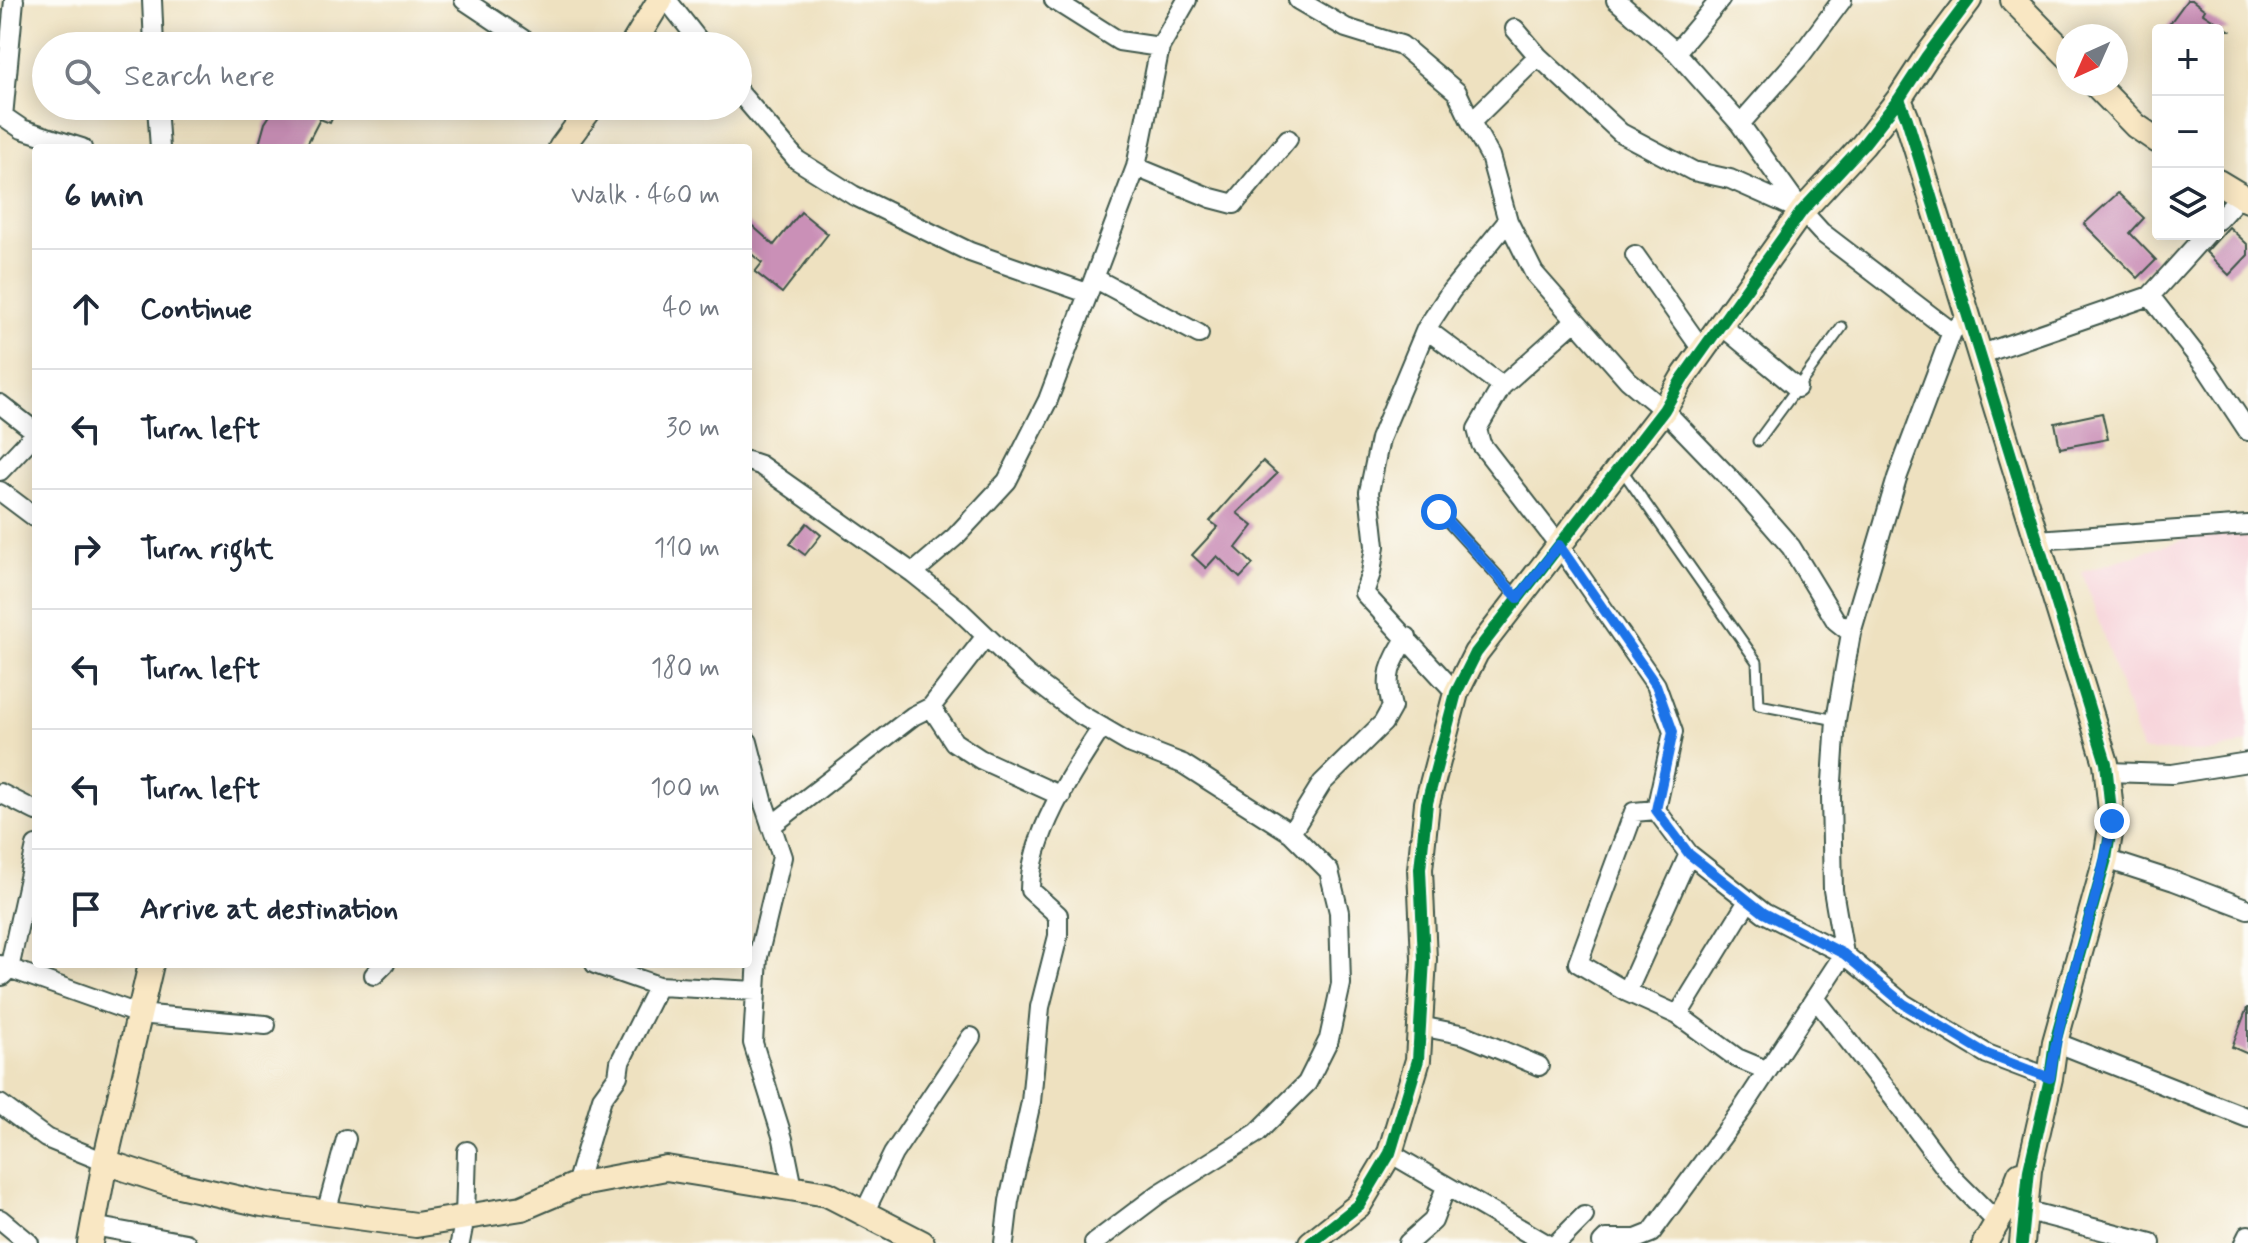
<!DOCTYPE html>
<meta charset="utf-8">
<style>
:root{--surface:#fff;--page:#f2f2f3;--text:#1f2937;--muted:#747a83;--line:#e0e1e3}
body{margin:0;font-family:Mynerve,sans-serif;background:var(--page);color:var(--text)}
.controls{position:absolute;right:24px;top:24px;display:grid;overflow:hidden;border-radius:8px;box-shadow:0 4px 20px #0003}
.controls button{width:72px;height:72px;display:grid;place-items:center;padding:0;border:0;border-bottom:2px solid var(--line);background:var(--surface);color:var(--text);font:40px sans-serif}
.compass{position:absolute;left:2056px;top:24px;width:72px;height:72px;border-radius:50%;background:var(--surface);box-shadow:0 4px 20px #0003;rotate:225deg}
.stop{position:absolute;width:24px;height:24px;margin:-18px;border:6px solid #1a73e8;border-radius:50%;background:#fff}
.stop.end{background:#1a73e8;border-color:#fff;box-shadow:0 2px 8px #0008}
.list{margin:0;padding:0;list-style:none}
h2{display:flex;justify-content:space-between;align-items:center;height:104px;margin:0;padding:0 32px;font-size:34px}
h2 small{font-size:26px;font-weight:400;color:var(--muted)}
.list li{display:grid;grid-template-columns:52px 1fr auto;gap:24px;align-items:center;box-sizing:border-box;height:120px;padding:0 32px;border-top:2px solid var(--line)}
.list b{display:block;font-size:30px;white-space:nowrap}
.list em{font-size:26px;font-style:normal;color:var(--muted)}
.icon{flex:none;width:44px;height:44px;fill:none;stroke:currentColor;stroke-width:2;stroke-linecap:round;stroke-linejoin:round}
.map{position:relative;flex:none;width:2248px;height:1243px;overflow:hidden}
.search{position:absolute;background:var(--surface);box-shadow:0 4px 20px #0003;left:32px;top:32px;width:720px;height:88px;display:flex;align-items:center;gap:20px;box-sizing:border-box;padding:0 28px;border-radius:44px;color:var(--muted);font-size:30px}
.panel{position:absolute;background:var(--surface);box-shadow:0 4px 20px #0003;left:32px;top:144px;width:720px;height:824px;border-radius:8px}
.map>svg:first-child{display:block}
</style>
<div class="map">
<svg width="2248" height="1243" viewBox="0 0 2248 1243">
<rect width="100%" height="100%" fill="#fdfcf7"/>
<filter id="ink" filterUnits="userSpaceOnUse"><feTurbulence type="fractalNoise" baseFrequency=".0125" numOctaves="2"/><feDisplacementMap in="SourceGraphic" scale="16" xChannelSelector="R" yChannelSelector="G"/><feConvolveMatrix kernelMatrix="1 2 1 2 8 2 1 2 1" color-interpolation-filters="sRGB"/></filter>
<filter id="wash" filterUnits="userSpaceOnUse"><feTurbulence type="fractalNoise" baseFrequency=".006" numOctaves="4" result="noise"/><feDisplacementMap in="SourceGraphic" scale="32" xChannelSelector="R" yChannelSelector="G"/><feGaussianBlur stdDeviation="1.8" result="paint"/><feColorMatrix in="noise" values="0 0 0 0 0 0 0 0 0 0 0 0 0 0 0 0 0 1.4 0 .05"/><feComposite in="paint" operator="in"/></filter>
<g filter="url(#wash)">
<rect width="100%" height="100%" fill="#eee1c0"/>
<path fill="#f6cfd7" d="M2248,519V742L2215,752L2142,751L2082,572Z"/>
<g id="blocks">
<path fill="#ca90b7" d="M2187,0H2192L2205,10L2203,13L2229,30H2165Z
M276,106H338L330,123L320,119L305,148H258L265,123Z
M2118,193L2144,218L2130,233L2156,260L2138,278L2084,224Z
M801,212L828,234L782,293L755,272L762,263L748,251V222L774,245Z
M2229,227L2248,245V255L2229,275L2206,252Z
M2102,413L2108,439L2060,448L2055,423Z
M1263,461L1277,474L1237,513L1253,526L1236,548L1253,564L1240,578L1217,556L1206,568L1192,555L1218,527L1210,521Z
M807,523L821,535L805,555L790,544Z
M2247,1008H2248V1054L2232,1047Z"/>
</g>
</g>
<g filter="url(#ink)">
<use href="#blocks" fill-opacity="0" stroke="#3e5649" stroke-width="2"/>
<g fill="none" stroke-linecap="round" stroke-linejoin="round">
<defs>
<path id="lane" d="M1758,441L1842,327
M1622,470L1757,662L1759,705L1836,720
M1439,512L1518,598"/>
<path id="street" d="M152,0L154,46
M464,0L533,46
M667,0L703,46
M1054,0L1119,41L1160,47
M1298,0L1346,28L1401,45L1457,92L1471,122
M1616,0L1676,52L1740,124
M1842,0L1801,55L1740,124L1802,211L1821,232L1952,332
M1515,29L1538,56L1621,133L1693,171L1730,179L1802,211
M1676,52L1720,0
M1538,56L1471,122L1490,156L1508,221L1534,273L1628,380L1664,410L1744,493L1791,547L1836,621L1851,633
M738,91L797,160L853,195L970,252L1087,293
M157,106L160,148
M0,114L22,129L82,148
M3,117L14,0
M1136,167L1211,198L1234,204L1288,139
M2218,220L2239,197
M2206,234L2150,296L2207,369L2248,431
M1635,255L1703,351
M1094,278L1199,334
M1575,321L1502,386L1477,429L1481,444L1559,545L1656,685L1673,732L1656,810L1689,854L1764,913L1844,954L1904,1004L1987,1054L2050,1078
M1722,326L1797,388
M1426,329L1502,386
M1979,355L2150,296
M0,404L36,432
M748,461L760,465L913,573L958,609L1026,674L1076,712L1129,743L1183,764L1291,833L1329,871L1339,912L1341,984L1329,1039L1307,1083L1257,1133L1159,1194L1094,1243
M0,471L36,433
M0,491L36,518
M2037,540L2248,525
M913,573L955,537L1007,481L1048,400L1136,167L1160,47L1187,0
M1456,693L1364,593L1371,573L1375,546L1369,492L1380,439L1426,329L1451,291L1508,221
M931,707L954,742L980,759L1061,796
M748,742L764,804L782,857L758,957L753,1043L783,1139L793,1188
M2107,772L2172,774L2248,762
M0,793L36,811
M1656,810L1634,812L1578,963L1627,992L1678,1015L1737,1058L1766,1070
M771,826L913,716L931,707L986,636
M1291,833L1322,783L1383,723L1392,707C1384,675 1390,665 1407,637
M2106,859L2174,881L2248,909
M595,964L658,986L756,991
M0,965L138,1014L266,1025
M374,975L385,964
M2,976L9,969L36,846
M1627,992L1689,854
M1815,998L1889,1092L1952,1177L1997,1222
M1678,1015L1748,901
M1420,1026L1465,1035L1539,1066
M2055,1042L2248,1118
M0,1104L46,1138L105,1162
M1390,1153L1545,1243
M576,1185L602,1098L618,1076L620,1062L658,986
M2024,1210L2151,1243
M326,1213L346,1139
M864,1213L893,1154L971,1037
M0,1219L29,1243
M93,1226L186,1243
M460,1243L465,1217L467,1151
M1004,1243L1009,1201L1031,1102L1040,1007L1058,936V915L1030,890C1030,835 1073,771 1102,727
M1408,1243L1433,1221L1446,1187
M1557,1243L1584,1216
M1602,1243L1606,1239H1636L1651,1233L1743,1108L1844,954L1833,890L1831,797L1836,720L1851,633L1897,478L1952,332L1967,317
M2244,1243L2248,1235"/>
<path id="secondary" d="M1969,0L1927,56L1899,99L1907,119L2106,763L2112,821L2106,859L2055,1042L2050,1078L2029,1170L2022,1243
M2013,0L2068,56
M632,46L660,0
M2095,84L2136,126L2158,141
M561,148L592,106
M2218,182L2248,200
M105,1162L166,1182L262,1204L416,1225L522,1208L576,1185L666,1168L827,1194L922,1243
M90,1243L105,1162L151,964
M1311,1243L1359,1205L1390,1153L1418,1060L1424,959L1420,869L1427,803L1456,693L1476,653L1664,410L1682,379L1802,211L1863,145L1899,99
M1985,1243L2008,1204L2020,1174"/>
</defs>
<use href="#lane" stroke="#3e5649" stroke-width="13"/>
<use href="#street" stroke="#3e5649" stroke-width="22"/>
<use href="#secondary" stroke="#3e5649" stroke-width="28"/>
<use href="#lane" stroke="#fff" stroke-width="9"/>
<use href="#street" stroke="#fff" stroke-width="18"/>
<use href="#secondary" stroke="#f9e7c3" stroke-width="24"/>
<defs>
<path id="cycleway" d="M1969,0L1927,56L1899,99L1907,119L2106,763L2112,821L2106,859L2055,1042L2050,1078L2029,1170L2022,1243
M1311,1243L1359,1205L1390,1153L1418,1060L1424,959L1420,869L1427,803L1456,693L1476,653L1664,410L1682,379L1802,211L1863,145L1899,99"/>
</defs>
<use href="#cycleway" stroke="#fdfcf7" stroke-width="17"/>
<use href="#cycleway" stroke="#00873e" stroke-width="12"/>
</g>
</g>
<g fill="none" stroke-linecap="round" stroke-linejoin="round" filter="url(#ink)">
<path stroke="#1a73e8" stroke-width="10" d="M1439,512L1518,598L1559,545L1656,685L1673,732L1656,810L1689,854L1764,913L1844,954L1904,1004L1987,1054L2050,1078C2062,991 2098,908 2112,821"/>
</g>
</svg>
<div class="controls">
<button>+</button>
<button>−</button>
<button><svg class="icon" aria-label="layers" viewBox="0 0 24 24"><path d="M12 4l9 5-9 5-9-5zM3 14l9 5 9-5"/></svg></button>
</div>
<svg class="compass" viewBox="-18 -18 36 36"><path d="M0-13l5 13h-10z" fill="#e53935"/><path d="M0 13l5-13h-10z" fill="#747a83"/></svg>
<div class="stop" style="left:1439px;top:512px"></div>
<div class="stop end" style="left:2112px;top:821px"></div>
<div class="search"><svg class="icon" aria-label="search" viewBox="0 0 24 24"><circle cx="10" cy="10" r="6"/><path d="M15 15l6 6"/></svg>Search here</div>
<section class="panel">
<h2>6 min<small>Walk · 460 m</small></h2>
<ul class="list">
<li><svg class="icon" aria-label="ahead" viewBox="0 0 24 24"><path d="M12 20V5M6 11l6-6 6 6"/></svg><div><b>Continue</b></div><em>40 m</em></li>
<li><svg class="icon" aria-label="left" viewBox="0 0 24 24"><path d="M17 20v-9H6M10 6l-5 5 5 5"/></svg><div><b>Turn left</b></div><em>30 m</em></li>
<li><svg class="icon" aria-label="right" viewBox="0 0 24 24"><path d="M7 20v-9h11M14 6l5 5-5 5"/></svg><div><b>Turn right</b></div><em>110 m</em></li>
<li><svg class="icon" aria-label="left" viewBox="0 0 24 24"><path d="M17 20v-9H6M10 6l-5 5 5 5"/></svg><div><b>Turn left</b></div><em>180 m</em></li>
<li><svg class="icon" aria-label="left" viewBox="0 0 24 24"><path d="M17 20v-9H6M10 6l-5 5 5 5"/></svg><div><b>Turn left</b></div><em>100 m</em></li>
<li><svg class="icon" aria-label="arrive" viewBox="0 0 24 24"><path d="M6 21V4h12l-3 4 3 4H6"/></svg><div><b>Arrive at destination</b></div></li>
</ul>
</section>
</div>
